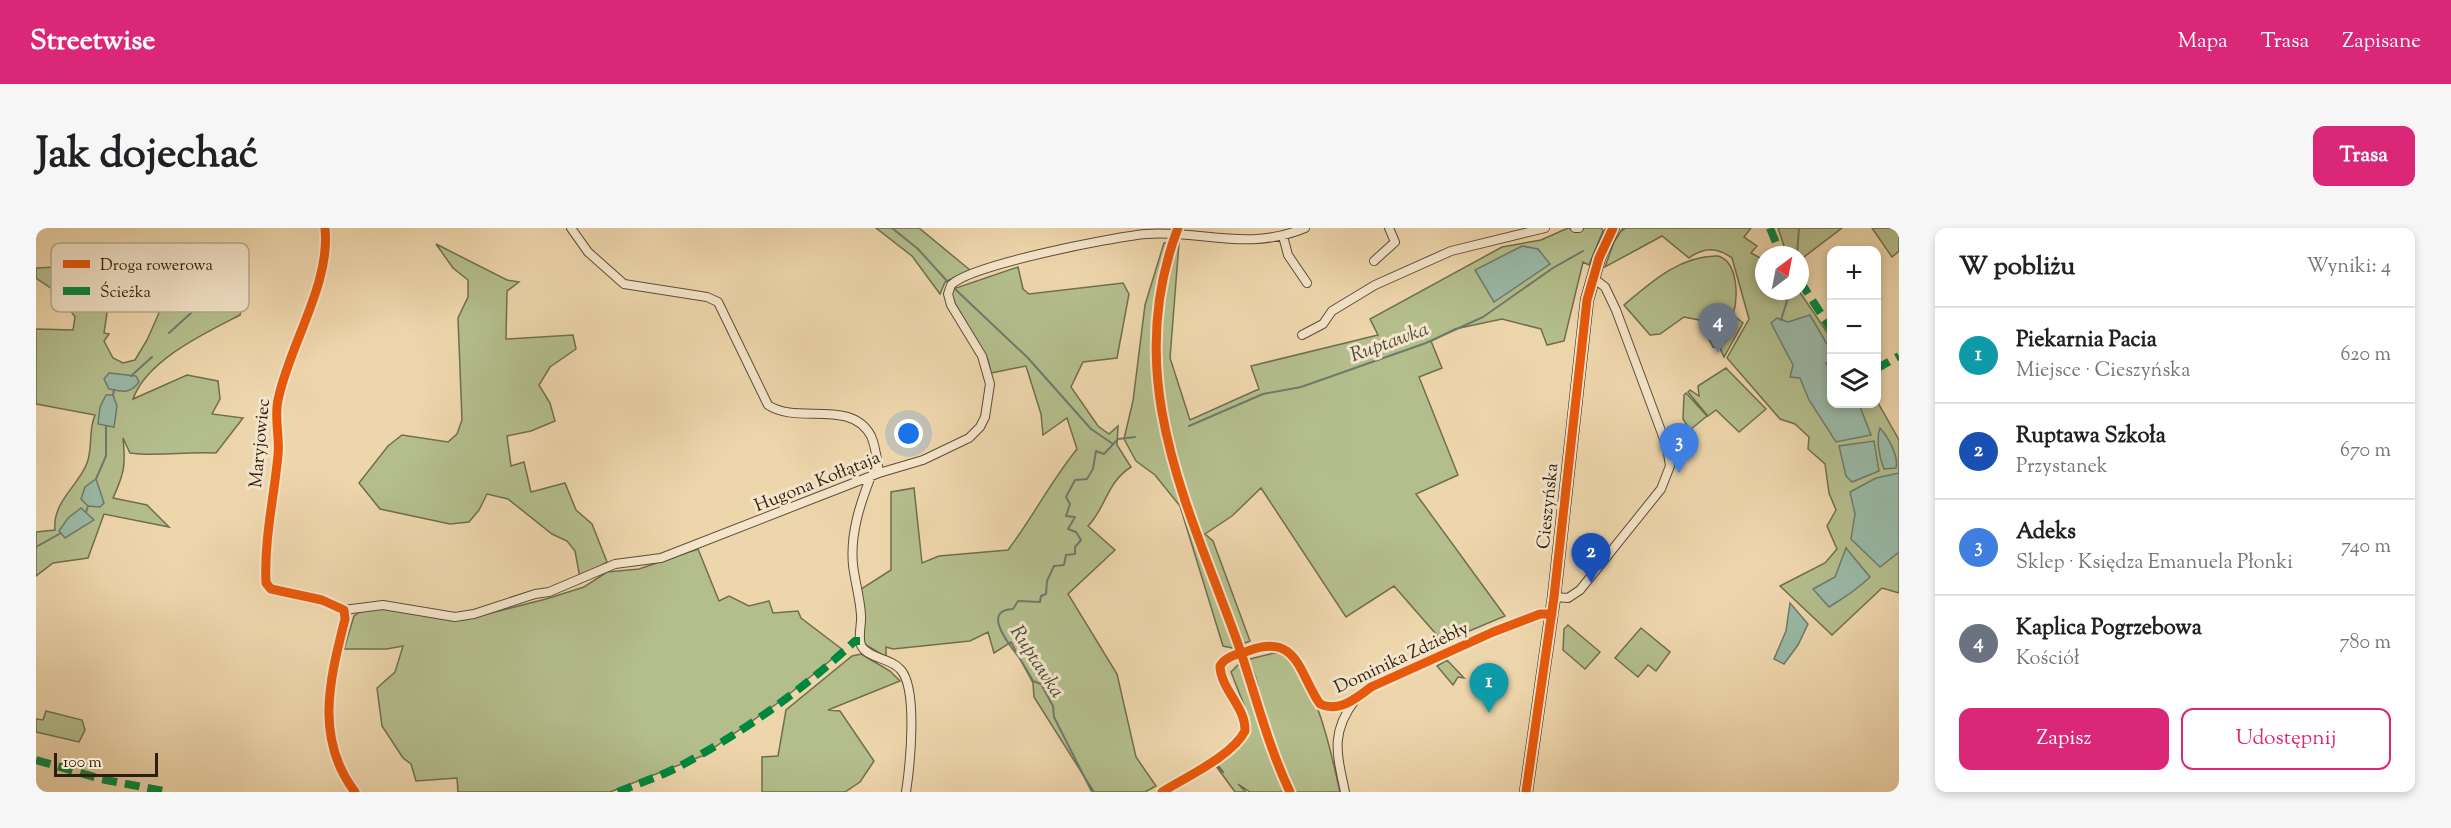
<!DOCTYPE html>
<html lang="pl">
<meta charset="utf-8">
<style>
:root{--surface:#fff;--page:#f6f6f6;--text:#202124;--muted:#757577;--line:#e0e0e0;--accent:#db2777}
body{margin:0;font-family:"Sorts Mill Goudy",serif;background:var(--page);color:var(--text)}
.controls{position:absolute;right:18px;top:18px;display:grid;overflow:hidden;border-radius:12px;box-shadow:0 3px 9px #0003}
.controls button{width:54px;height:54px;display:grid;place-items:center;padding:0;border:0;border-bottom:2px solid var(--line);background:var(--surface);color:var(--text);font:30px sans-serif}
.compass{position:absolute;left:1719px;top:18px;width:54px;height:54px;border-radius:50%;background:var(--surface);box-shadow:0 3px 9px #0003;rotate:32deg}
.scale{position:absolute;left:18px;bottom:15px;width:104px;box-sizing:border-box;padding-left:6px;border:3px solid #2c1f11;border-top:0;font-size:16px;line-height:21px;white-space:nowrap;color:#2c1f11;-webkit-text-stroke:4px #f4e4c9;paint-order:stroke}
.you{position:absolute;left:873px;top:206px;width:21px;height:21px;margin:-15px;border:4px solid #fff;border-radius:50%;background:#1a73e8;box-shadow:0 0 0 9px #1a73e833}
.badge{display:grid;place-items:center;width:39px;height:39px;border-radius:50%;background:var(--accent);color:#fff;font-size:20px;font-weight:700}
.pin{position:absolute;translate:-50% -50px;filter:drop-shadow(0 2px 3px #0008)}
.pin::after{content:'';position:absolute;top:32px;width:21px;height:18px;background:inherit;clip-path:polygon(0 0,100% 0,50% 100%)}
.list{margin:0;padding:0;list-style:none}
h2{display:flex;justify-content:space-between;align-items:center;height:78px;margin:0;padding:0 24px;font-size:26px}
h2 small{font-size:20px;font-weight:400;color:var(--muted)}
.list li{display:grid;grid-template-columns:39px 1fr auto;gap:18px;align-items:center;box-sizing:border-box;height:96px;padding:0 24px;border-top:2px solid var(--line)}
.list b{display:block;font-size:22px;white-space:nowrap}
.list p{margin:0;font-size:20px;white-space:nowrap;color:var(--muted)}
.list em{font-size:20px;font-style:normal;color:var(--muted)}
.actions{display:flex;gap:12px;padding:18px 24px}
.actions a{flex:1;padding:14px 0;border:2px solid var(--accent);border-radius:12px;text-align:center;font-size:21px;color:var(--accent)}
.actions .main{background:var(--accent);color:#fff}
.icon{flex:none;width:33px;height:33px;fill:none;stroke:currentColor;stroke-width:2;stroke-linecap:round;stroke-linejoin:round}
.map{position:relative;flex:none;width:1863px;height:564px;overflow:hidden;border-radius:12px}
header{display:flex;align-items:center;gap:36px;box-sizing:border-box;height:84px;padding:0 30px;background:var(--accent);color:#fff}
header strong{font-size:28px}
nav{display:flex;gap:33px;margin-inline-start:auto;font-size:21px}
.intro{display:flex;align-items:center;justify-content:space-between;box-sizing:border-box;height:144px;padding:0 36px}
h1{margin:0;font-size:42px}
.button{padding:15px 27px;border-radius:12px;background:var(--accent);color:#fff;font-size:21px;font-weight:700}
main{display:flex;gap:36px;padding:0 36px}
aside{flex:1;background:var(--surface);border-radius:12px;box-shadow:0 3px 9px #0003}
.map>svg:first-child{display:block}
</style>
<header>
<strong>Streetwise</strong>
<nav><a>Mapa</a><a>Trasa</a><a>Zapisane</a></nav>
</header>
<div class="intro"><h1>Jak dojechać</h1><a class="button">Trasa</a></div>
<main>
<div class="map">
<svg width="1863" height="564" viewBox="0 0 1863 564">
<rect width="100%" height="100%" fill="#eed6ac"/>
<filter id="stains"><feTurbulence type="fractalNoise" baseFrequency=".00333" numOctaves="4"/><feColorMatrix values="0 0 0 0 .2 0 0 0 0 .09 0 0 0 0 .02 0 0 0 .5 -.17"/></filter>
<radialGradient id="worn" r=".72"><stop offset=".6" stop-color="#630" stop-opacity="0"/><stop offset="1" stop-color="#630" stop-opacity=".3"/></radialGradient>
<path fill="#b4be8d" stroke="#706e4f" stroke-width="1.5" d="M840,0H883L934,42L909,54L904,66L876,28Z
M1532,0L1543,3L1548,0H1566L1567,3L1553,37L1547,34L1528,113L1511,117L1505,101L1466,91L1419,101L1395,113L1406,140L1383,149L1422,247L1380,266L1469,388L1407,414L1358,358L1310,389L1225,260L1196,288L1169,306L1177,313L1214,413L1196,420L1187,418L1144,278L1119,247L1100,233L1088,211L1097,173L1109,77L1128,15H1143L1134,130L1154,192L1223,161L1215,138L1342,107L1334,91L1466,19L1505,12Z
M1587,0H1715L1708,9L1721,18L1715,25L1728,32V63H1763L1795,110L1796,176H1840L1841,173L1863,212V365L1846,360L1796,407L1744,358L1789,335L1801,321L1791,298L1800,282L1793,265L1789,236L1772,221L1773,209L1759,196L1744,191L1691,130L1713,91L1696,30C1681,19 1668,19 1653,30L1626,8L1569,39L1578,14Z
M1742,0H1806L1764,32V27H1751Z
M1836,0H1863V23L1856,29Z
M400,16L471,52L483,54L471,63L470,111L537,107L540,121L514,139L503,157L514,175L519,193L495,203L471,208L475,238L488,234L495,264L529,255L540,282L556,296L571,334L544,350L539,323L531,313L516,306L472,271L451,266L443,282L433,294L414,296L344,281L323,255L352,218L366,207L412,214L421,206L426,192L422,90L432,69V52L417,40Z
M1682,28C1703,34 1702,71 1697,87L1707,95L1688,129L1684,120L1677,119L1663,92L1648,89L1624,106L1614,107L1588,77C1615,54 1645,27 1682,28Z
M20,39L51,44L71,85L68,105L73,106L68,113L77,130L87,135L99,132L111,112L130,69L150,41L212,57L204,87C169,105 111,132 97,171L151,147L182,153L184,171L176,186L207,190L180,225C151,223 122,229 94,225L87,210C90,237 88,246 77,270L111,277L133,299L68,286L52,330L17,335L0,348V304L19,302C16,274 43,257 51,235C57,220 52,203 59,187L0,176V101L37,102L39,89L22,65L0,50V40Z
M982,39L987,61L993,66L1087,55L1093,66L1081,130L1047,134L1035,159L1062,198L1073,206L1082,198L1081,217L1095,239C1070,255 1070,280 1052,298L1079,322L1032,366L1081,446L1100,529L1120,558L1109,564H1058L998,469L997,455L975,414L958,425L952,404L934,413L857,421L850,419V429L825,414L828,380L825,361L855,342V264L878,260L886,335L903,328L972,322C997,289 1015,253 1041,221L1031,190L1007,207L1005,186L990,138L955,145L952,132L915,69L917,61Z
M1690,140L1730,181L1703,204L1680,182L1672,188L1652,164L1654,162L1663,168L1662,158Z
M1650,165L1671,188L1654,202L1647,191L1648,167Z
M662,321L683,373L693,368L713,378L733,373L737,385L762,383L765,390L807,422L746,472L666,528L574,564H422L421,550L380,553L375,536L367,530L346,498L341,460L359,444L367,418L351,421H308L318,388C337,369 401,394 427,392L510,371L548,359L571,344L603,341Z
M1532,397L1564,424L1549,441L1527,422L1528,401Z
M1605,400L1634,424L1620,443L1612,437L1602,449L1579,430Z
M1238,425C1243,425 1247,424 1251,428C1280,452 1296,528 1304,564H1257L1222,468C1224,459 1218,440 1211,434L1206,436V441L1251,564H1214L1202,556L1210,564H1199L1180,538L1188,545L1181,536L1213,505L1208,477L1195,444L1206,433Z
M825,426L854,443L864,453L792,482L804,483L838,533L824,554L809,564H726V529L742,528L750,482L816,428Z
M1411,432L1428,450L1422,449L1417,457L1401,438Z
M10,483L46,492L49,502L43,514L0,504V491L7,492Z"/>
<path fill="#9ab9a7" stroke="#6e7b6b" stroke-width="1.5" d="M1486,18L1502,21L1514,36L1458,74L1439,42Z
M1774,87L1795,123V137L1790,135L1793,142L1795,141L1796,176H1823L1835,207L1800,214L1773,172L1764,150L1754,149L1757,137L1735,95L1741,90L1752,94Z
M73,145L100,148L103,154C94,166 87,164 73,161L68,151Z
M70,167H77L81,178L78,199L62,196L64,179Z
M1844,200C1852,209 1863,228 1860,240L1848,241C1843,229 1840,211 1844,200Z
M1838,213L1843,243L1816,254L1810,248L1803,218Z
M1863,245V324L1844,339L1815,311L1819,286L1814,264L1840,250Z
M60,251L68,275L64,279L52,278L45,271L49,259Z
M45,280L58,292L29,310L23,303L32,290Z
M1810,320L1834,349C1822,361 1808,370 1793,379L1777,361L1799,349Z
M1754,375L1772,396L1762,417L1748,436L1738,431L1750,403Z"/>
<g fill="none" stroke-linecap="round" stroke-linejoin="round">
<path stroke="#6e7b6b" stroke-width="2" d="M856,0L882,21L911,53
M1585,3L1590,0
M1757,27L1761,26L1763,0
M919,61L992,130L1055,201L1077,216
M1745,92L1751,73L1748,63
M133,105L178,64
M95,148L116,129
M77,167L78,162
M1153,198L1227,166L1265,159L1390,115L1447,89L1517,40L1547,23
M60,251L70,228V198
M50,284L52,278
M0,319L25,305
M1056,564L1018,489L1017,478L1005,456L997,453C992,445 988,436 982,428C973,416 945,382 977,381L982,373L1004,374L1005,368L1010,366L1011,353L1018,338L1028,337L1030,327L1039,326V319L1045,312L1040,304L1032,301L1039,289L1030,288L1034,276L1030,269L1039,252L1051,251L1057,241L1060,223L1068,226L1082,211L1099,209"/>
<defs>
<path id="minor" d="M289,0C295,56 253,117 242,172C238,190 244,209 242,227C238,270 228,311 230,355L235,361L286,372L308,382
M535,0L552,24L588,56L671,69L682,74L732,177C761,197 815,170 835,208C840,219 841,233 843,245
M1539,0H1543
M1247,8L1252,27L1271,55
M1338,33L1359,14L1353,0
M1266,107L1287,96L1296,83L1339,57L1415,23L1509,0
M835,248C824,276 814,306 817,337C819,354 824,370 825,387C826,396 821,411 826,419C834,431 855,430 865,442C882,462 874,538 870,564
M1518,369L1532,370L1544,362L1625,261L1634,238L1631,219L1580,82L1569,59L1556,49
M308,382L347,377L419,389L438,386L499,366L513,364L579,336L625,330L843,245L887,232L933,210L944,199L949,189L954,156L946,128L915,77L912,66L915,57C934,37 1077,9 1110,6C1168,2 1210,24 1269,0
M308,382L309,391C294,451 278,510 319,564
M1126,564C1150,549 1196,528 1209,503C1210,479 1185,462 1184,438C1189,428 1203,426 1212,423C1262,404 1263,446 1284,476C1302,485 1321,470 1335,459L1457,404L1504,386H1516
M1309,564C1301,526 1294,505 1319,472"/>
<path id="secondary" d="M1490,564L1518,369L1551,72L1563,30L1577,0"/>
</defs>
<use href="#minor" stroke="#5c4d38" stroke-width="10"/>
<use href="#secondary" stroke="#2c1f11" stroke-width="14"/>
<use href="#minor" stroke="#f4e4c9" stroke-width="8"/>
<use href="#secondary" stroke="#f4e4c9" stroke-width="10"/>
<path stroke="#00873e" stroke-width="8" stroke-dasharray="15 8" stroke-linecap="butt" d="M1734,0L1745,27
M1764,53L1796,103
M1840,141L1863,128
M0,532L65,551L133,564
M582,564C603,555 626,548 646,537C709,503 768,461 819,413H824"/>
<defs>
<path id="cycleway" d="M289,0C295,56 253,117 242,172C238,190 244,209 242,227C238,270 228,311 230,355L235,361L286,372L308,382L309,391C294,451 278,510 319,564
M1142,0C1085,149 1151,275 1201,413C1219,464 1231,516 1254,564
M1126,564C1150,549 1196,528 1209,503C1210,479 1185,462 1184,438C1189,428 1203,426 1212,423C1262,404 1263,446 1284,476C1302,485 1321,470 1335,459L1457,404L1504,386H1516
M1490,564L1518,369L1551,72L1563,30L1577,0"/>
</defs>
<use href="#cycleway" stroke="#f4e4c9" stroke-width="13"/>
<use href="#cycleway" stroke="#e8590c" stroke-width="9"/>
</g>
<g text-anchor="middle" stroke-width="6" stroke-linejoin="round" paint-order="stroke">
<g font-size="18" fill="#2c1f11" stroke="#f4e4c9">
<text transform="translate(223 215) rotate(-85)" y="6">Maryjowiec</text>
<text transform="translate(781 253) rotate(-22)" y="6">Hugona Kołłątaja</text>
<text transform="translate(1511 278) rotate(-84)" y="6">Cieszyńska</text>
<text transform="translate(1365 429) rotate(-25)" y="6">Dominika Zdziebły</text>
</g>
<g font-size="20" font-style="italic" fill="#4d4d3e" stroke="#f4e4c9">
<text transform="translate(1353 113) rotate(-20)" y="7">Ruptawka</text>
<text transform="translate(1002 433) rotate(57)" y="7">Ruptawka</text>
</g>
</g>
<rect x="15" y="15" width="198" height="69" rx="9" fill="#f4e4c9" stroke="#b8a992" stroke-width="1.5"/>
<rect x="27" y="32" width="27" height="8" fill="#e8590c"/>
<rect x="27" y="59" width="27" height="8" fill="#00873e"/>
<g font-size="16" fill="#2c1f11">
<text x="64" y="42">Droga rowerowa</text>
<text x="64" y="69">Ścieżka</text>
</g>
<rect width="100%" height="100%" filter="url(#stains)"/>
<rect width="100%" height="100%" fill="url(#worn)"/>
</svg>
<div class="controls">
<button>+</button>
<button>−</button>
<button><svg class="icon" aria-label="layers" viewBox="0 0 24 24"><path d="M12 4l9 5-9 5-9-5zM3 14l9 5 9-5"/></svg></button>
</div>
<svg class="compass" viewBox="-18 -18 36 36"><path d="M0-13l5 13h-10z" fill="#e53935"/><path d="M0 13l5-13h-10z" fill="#757577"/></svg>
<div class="scale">100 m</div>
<div class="you"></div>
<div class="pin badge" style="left:1453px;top:485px;background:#0f9aa8">1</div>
<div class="pin badge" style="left:1555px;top:355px;background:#1a4fb4">2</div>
<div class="pin badge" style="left:1643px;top:245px;background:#3f7fe0">3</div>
<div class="pin badge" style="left:1682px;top:125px;background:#6b7280">4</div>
</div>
<aside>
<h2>W pobliżu<small>Wyniki: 4</small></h2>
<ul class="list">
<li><span class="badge" style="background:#0f9aa8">1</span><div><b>Piekarnia Pacia</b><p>Miejsce · Cieszyńska</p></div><em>620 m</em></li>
<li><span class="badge" style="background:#1a4fb4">2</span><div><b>Ruptawa Szkoła</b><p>Przystanek</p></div><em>670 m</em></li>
<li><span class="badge" style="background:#3f7fe0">3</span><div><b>Adeks</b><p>Sklep · Księdza Emanuela Płonki</p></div><em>740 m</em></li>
<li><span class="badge" style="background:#6b7280">4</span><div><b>Kaplica Pogrzebowa</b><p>Kościół</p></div><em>780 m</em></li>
</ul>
<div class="actions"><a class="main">Zapisz</a><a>Udostępnij</a></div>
</aside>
</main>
